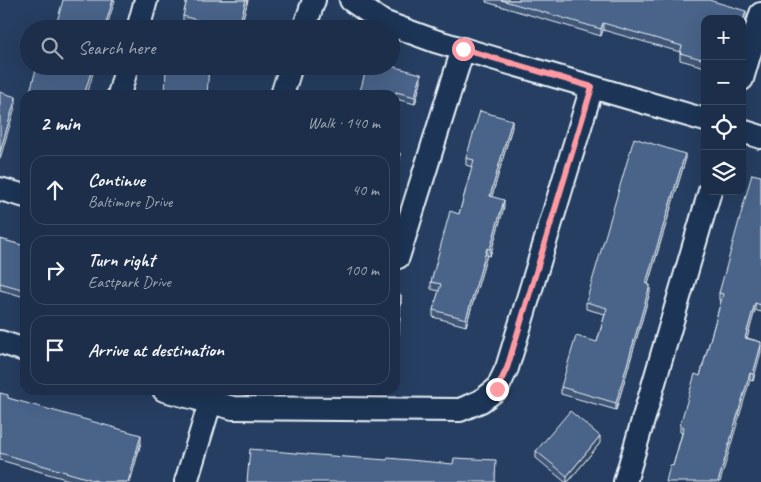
<!DOCTYPE html>
<meta charset="utf-8">
<style>
:root{--surface:#1c2e49;--page:#253650;--text:#f1f3f6;--muted:#a0a8b4;--line:#3a4a61}
body{margin:0;font-family:Caveat,sans-serif;background:var(--page);color:var(--text)}
.controls{position:absolute;right:15px;top:15px;display:grid;overflow:hidden;border-radius:10px;box-shadow:0 5px 20px #0002}
.controls button{width:45px;height:45px;display:grid;place-items:center;padding:0;border:0;border-bottom:1px solid var(--line);background:var(--surface);color:var(--text);font:25px sans-serif}
.stop{position:absolute;width:15px;height:15px;margin:-11px;border:4px solid #ff9aa2;border-radius:50%;background:#fff}
.stop.end{background:#ff9aa2;border-color:#fff;box-shadow:0 1px 5px #0008}
.list{margin:0;padding:0;list-style:none}
h2{display:flex;justify-content:space-between;align-items:center;height:65px;margin:0;padding:0 20px;font-size:21px}
h2 small{font-size:16px;font-weight:400;color:var(--muted)}
.list li{display:grid;grid-template-columns:32px 1fr auto;gap:15px;align-items:center;box-sizing:border-box;height:70px;margin:0 10px 10px;padding:0 10px;border:1px solid var(--line);border-radius:15px}
.list b{display:block;font-size:19px;white-space:nowrap}
.list p{margin:0;font-size:16px;white-space:nowrap;color:var(--muted)}
.list em{font-size:16px;font-style:normal;color:var(--muted)}
.icon{flex:none;width:28px;height:28px;fill:none;stroke:currentColor;stroke-width:2;stroke-linecap:round;stroke-linejoin:round}
.map{position:relative;flex:none;width:761px;height:482px;overflow:hidden}
.search{position:absolute;background:var(--surface);box-shadow:0 5px 20px #0002;left:20px;top:20px;width:380px;height:55px;display:flex;align-items:center;gap:12px;box-sizing:border-box;padding:0 18px;border-radius:28px;color:var(--muted);font-size:19px}
.panel{position:absolute;background:var(--surface);box-shadow:0 5px 20px #0002;left:20px;top:90px;width:380px;height:305px;border-radius:15px}
.map>svg:first-child{display:block}
</style>
<div class="map">
<svg width="761" height="482" viewBox="0 0 761 482">
<rect width="100%" height="100%" fill="#263e61"/>
<filter id="ink" filterUnits="userSpaceOnUse"><feTurbulence type="fractalNoise" baseFrequency=".02" numOctaves="2"/><feDisplacementMap in="SourceGraphic" scale="10" xChannelSelector="R" yChannelSelector="G"/><feConvolveMatrix kernelMatrix="1 2 1 2 8 2 1 2 1" color-interpolation-filters="sRGB"/></filter>
<g filter="url(#ink)">
<g fill="none" stroke-linecap="round" stroke-linejoin="round">
<defs>
<path id="minor" d="M351,0L383,22L435,41L705,120
M138,29L146,0
M304,29L314,0
M742,79L761,14
M119,95L127,66
M282,95L291,66
M742,131L761,137
M0,189L25,196
M395,258L398,257L463,49
M0,342L25,350
M164,390L233,408L460,410L481,401L497,389L507,368L592,87
M186,482L210,403
M625,482L710,191"/>
</defs>
<use href="#minor" stroke="#e8f1f8" stroke-width="26"/>
<use href="#minor" stroke="#1d3557" stroke-width="22"/>
</g>
<path fill="#405676" stroke="#e8f1f8" d="M187,0H248L240,29H204L183,23V16Z
M486,0H709L746,18L705,19V67L680,60V52L603,30L601,36L486,2Z
M421,81L415,104L396,99L359,95Z
M512,127L492,196L504,207L490,256L487,255L466,326L433,317V310L439,291L431,289V282L459,214L472,167L466,165V158Z
M685,161L648,284L650,292L616,410L561,394V387L597,342L605,314L586,309V302Z
M761,176V312L755,310L747,338L761,342L753,381L750,380L673,466L682,433L680,432V425L700,376L721,301L719,300V293Z
M0,239L25,246V297L0,290Z
M395,295L401,302L397,358H395Z
M0,393L8,398L141,442L130,482H76L0,460Z
M600,443L568,482H565L536,458V451Z"/>
<path fill="#344660" stroke="#e8f1f8" d="M113,0H115L106,29H104Z
M246,0H248L240,29H238Z
M746,11V18L742,31V24Z
M603,23V30L601,36V29Z
M93,66H95L87,95H84Z
M421,74V81L415,104V97Z
M16,97V104L0,159V152Z
M512,120V127L490,203V196Z
M400,153V160L395,171V164Z
M685,154V161L646,290V283Z
M504,200V207L490,256V249Z
M487,248V255L466,326V319Z
M650,285V292L616,410V403Z
M401,295V302L397,358V351Z
M755,303V310L745,345V338Z
M761,345V352L753,381V374Z
M750,373V380L720,482H718Z
M141,435V442L130,482H128Z
M600,436V443L568,482H567V476Z"/>
<path fill="#4a6489" stroke="#e8f1f8" d="M63,0H113L104,29H55Z
M187,0H246L238,29H228L183,16Z
M501,0H709L746,11L742,24V19H705V60L680,53L682,46L603,23L601,29Z
M37,66H93L84,95H29Z
M166,66H209L207,95H165Z
M367,66H391L421,74L415,97L396,92L395,96V95H359Z
M0,92L16,97L0,152Z
M480,111L512,120L490,196L504,200L490,249L487,248L466,319L433,310L441,284L431,282L450,211L459,214L474,160L466,158Z
M634,138L685,154L646,283L650,285L616,403L561,387L576,336L597,342L607,308L586,302Z
M395,151L400,153L395,164Z
M752,174L761,176V305L755,303L745,338L761,342V345L753,374L750,373L718,482H666L670,465L673,466L684,427L680,425L695,374L700,376L723,294L719,293Z
M0,239L25,246V290L0,283Z
M395,295H401L397,351H395Z
M0,393L8,395V398L141,435L128,482H100L0,453Z
M570,411L600,436L567,476L536,451Z
M250,449L318,455L387,460L388,458L453,464L454,458L496,460L495,482H247Z"/>
</g>
<g fill="none" stroke-linecap="round" stroke-linejoin="round" filter="url(#ink)">
<path stroke="#ff9aa2" stroke-width="6" d="M463,49L592,87L507,368L497,389"/>
</g>
</svg>
<div class="controls">
<button>+</button>
<button>−</button>
<button><svg class="icon" aria-label="locate" viewBox="0 0 24 24"><circle cx="12" cy="12" r="6"/><path d="M12 2v4M12 18v4M2 12h4M18 12h4"/></svg></button>
<button><svg class="icon" aria-label="layers" viewBox="0 0 24 24"><path d="M12 4l9 5-9 5-9-5zM3 14l9 5 9-5"/></svg></button>
</div>
<div class="stop" style="left:463px;top:49px"></div>
<div class="stop end" style="left:497px;top:389px"></div>
<div class="search"><svg class="icon" aria-label="search" viewBox="0 0 24 24"><circle cx="10" cy="10" r="6"/><path d="M15 15l6 6"/></svg>Search here</div>
<section class="panel">
<h2>2 min<small>Walk · 140 m</small></h2>
<ul class="list">
<li><svg class="icon" aria-label="ahead" viewBox="0 0 24 24"><path d="M12 20V5M6 11l6-6 6 6"/></svg><div><b>Continue</b><p>Baltimore Drive</p></div><em>40 m</em></li>
<li><svg class="icon" aria-label="right" viewBox="0 0 24 24"><path d="M7 20v-9h11M14 6l5 5-5 5"/></svg><div><b>Turn right</b><p>Eastpark Drive</p></div><em>100 m</em></li>
<li><svg class="icon" aria-label="arrive" viewBox="0 0 24 24"><path d="M6 21V4h12l-3 4 3 4H6"/></svg><div><b>Arrive at destination</b></div></li>
</ul>
</section>
</div>
